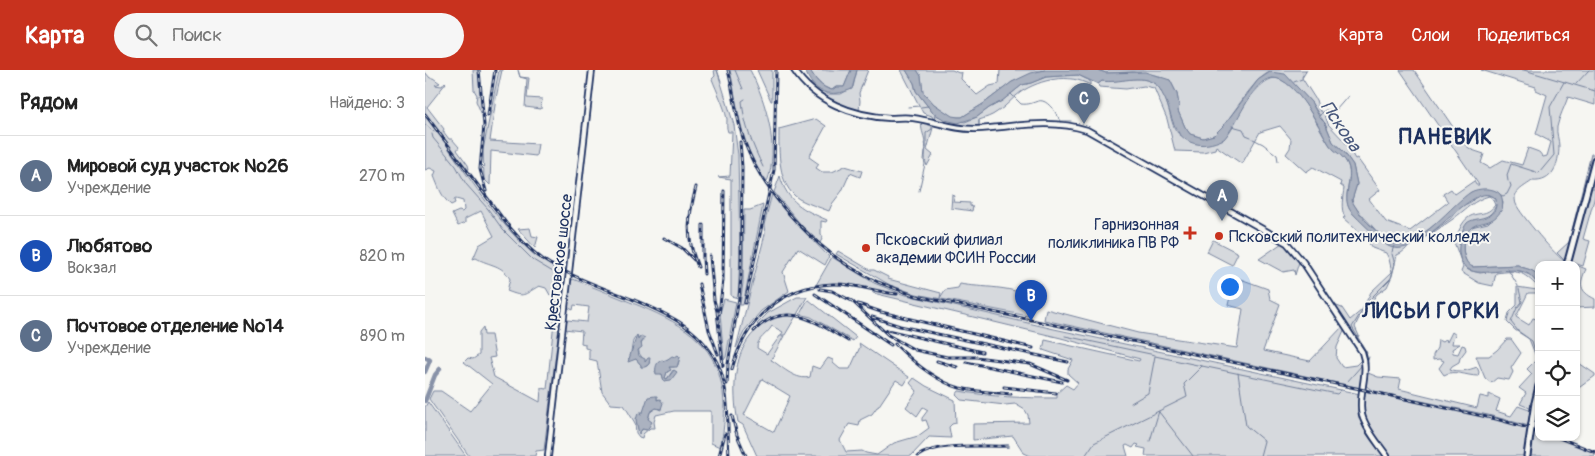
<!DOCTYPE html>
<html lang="ru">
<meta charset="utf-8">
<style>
:root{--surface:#fff;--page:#f6f6f6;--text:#222;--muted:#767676;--line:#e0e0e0;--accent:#c8321e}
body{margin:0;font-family:Pangolin,sans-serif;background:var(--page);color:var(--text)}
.controls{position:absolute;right:15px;bottom:15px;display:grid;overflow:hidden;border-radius:10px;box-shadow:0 1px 4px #0004}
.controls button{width:45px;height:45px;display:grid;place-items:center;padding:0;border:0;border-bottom:1px solid var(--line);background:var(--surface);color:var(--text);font:25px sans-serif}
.you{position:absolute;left:804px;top:216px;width:18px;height:18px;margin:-12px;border:4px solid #fff;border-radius:50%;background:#1a73e8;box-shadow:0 0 0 8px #1a73e833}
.badge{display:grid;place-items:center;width:32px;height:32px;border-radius:50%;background:var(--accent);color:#fff;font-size:16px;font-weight:700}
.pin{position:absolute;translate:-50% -41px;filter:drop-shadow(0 1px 2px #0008)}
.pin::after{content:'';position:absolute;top:26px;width:18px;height:15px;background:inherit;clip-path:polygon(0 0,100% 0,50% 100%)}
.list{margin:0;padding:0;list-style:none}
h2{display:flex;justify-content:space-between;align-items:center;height:65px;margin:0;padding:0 20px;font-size:21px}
h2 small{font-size:16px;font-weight:400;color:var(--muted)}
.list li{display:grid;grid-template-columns:32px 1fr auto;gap:15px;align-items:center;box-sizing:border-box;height:80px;padding:0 20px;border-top:1px solid var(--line)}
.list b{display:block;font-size:19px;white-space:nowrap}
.list p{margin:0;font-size:16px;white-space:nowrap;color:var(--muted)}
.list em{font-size:16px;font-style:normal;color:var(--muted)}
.icon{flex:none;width:28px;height:28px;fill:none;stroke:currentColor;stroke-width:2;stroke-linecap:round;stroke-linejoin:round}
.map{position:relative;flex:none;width:1170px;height:386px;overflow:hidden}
header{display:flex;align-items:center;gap:30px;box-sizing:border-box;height:70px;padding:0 25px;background:var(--accent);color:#fff}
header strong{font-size:24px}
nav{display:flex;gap:28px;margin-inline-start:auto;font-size:18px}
.search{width:350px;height:45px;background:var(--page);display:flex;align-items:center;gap:12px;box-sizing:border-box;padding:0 18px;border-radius:28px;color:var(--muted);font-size:19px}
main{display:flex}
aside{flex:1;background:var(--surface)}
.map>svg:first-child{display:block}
</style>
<header>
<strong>Карта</strong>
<div class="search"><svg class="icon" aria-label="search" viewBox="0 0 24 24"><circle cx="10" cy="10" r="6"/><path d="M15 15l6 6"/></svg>Поиск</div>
<nav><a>Карта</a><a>Слои</a><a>Поделиться</a></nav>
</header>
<main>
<aside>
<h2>Рядом<small>Найдено: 3</small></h2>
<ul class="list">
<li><span class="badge" style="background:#5c6f8a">A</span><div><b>Мировой суд участок №26</b><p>Учреждение</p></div><em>270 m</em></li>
<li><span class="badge" style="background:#1a4fb4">B</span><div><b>Любятово</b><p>Вокзал</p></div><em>820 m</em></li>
<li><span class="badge" style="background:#5c6f8a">C</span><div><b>Почтовое отделение №14</b><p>Учреждение</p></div><em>890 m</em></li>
</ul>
</aside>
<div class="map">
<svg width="1170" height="386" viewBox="0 0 1170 386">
<rect width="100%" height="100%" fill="#f6f6f2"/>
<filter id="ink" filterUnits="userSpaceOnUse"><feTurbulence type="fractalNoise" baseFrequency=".02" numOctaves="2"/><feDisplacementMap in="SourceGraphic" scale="10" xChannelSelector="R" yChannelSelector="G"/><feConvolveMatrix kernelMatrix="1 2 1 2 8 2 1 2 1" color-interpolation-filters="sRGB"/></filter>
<g filter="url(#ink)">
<path fill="#d6d9dd" stroke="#78849e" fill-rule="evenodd" d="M48,0H53L57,45L51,31L52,25L49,20Z
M74,0H77L71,28L65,71L113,74L111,86L66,81L65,115L59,109L58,80Z
M93,0L95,7L104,8L102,28L117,29L116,39L100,37L102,9L95,7Z
M289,0H292L309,55L313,85L315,184L313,228L306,226V109L293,107L305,106L307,62H303C301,57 302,54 302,49C299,35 292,22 287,9L290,6Z
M305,0H325C341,31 355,78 342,112C316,81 313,37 305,0Z
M332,0H347V31H346Z
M385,0H426L419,17H411L407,20C396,17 390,9 385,0Z
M432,0H443L434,23L435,31L434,41L414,35L383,16L386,13L402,24H416L428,17Z
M476,0H481L489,13L491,21L508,43L513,46L540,52L552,47L564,38L577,31L597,15L606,13L621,7L653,5L665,11V15C644,3 616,9 596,22C587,28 581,37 572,42C567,46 560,48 554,50V57L533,56L508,50L507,46L498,43Z
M492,0H527L534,3L537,2L536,9L552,25L565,16L574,14L575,0H620L587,12L558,34L537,47H527L509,34L498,22L496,6Z
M672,0H882L877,8L891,30L894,40L900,44L903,54L920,72L930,89L932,88L955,120L944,129L961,152L985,161L1023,132L1018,124L1026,119L1030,124L1049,111L1051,115H1054L975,0H989L1041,76L1047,80L1059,84L1056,93L1065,98L1078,90L1097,95L1103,78L1114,82L1118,87L1122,86L1126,72L1111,64L1122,25L1111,20V17L1056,0H1170V35L1143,27C1140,36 1134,47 1132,57C1131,63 1134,70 1134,76C1134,94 1128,113 1107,111C1102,115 1093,119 1090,126C1090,127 1090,132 1091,134C1095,144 1132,188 1141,192V195H1114V206C1105,197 1100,200 1093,195L1048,197L1044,196C1036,184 1036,168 1046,157L1063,153L1077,139L1078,133L1075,124L1046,122C1028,137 987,184 962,171C957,168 952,161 948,157C940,148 934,143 928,133L927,130L932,114L928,95L919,82L908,72L901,55L886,32L864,9L845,2L841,4L833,10L823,22L799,55L789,65L778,68L765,64L760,57L753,41L754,35L752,24L745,10H740L735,6L708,2L681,3Z
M0,2L5,8H8L15,13L10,15L17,16L20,12L21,13L2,37L19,59L18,61L24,69H27L34,77L32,80L43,95L44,99L42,100L25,77L24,79C49,115 74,153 106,182C118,193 144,201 138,220L125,225L121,218L114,216C98,225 100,228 82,221L85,209C77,194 65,196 51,188L48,189L54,175L69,166L56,141L40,149V153L33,156L27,144L34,141L37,142L39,140L38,131L31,129L29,130L30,133L26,135C17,128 13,116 9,106L11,101L5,98L0,100V12H1Z
M850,8C874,12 892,56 904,74C908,81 918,85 922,93C928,105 921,118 922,130C923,144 934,148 942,156C949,162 956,173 964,176C978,182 996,170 1006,163C1012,158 1019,154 1025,149C1028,145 1031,141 1035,138C1040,133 1047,134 1050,127L1059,124L1070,127L1072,132C1069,144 1060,150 1048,150C1036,167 1026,182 1043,200L1055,203L1085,199L1094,201L1105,205L1114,215V223H1103L1091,247L1104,255L1108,248L1114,250V307L1107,339L1095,334L1101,323L1094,318L1107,304L1102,299L1112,289L1104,269L1090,260L1082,252L1084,243L1092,235V217L1112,220L1113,217C1097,201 1094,200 1071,203L1068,216L1054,213L1036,202L1038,197L1029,172C1033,164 1036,152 1044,147C1054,141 1061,147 1070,135L1067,128L1064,126C1049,130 1040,140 1028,149C1014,159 1000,168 985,176C980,179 978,183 972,185L967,206L962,217L952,224L933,250L930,257L934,266L931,268L909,235L917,238L925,250L937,240L946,222L967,202L964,189L961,183L947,178L945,175L943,170L918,148L920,147C915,139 918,127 919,118L915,115L916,112L888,97L881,102L861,84L865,78L866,69L855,56L835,62L817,94L791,76L790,79L778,82L750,81L742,49L729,18L719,16L701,19L674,17L673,14L677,11C694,13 715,3 730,14C746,25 743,57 755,65C760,68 771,69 778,70C788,72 795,73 802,65C811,49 831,10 850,8Z
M658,16L670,21L671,34L651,30L652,28L657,29L659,24L654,21Z
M391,49L401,56L384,87L394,94L391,98L397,102H407L420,96L437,101L435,107L425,103L417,121L407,134L404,141C394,137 383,134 374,129C352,115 354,81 354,59Z
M497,51L509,54L502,80L508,85L502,96C498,87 502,81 500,72C499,64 495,59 497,51Z
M1166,84H1170L1143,186L1139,190L1132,183L1144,172Z
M355,106C362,132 379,140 402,150L401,152L396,151V164L398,167L395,173L377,156L349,122Z
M1165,118H1170V126L1158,169L1165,171L1158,196L1145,192Z
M347,124L359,140L404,187L400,195L373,178L358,202L364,221L336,241L320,260L311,278L340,164L339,155Z
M527,125L530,126L528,132L545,133V136L548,137L547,141L526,138Z
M338,135L318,235H315L318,213L319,140H325Z
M105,158L107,166L113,167L110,178L93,159Z
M788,170L813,183L807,195L782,182Z
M857,173L869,182L874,192L870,205L869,200L858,202L834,189Z
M413,181L445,200H449L463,207V209L516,223L515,228L520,220L533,218L535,214C555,218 592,215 608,230V237L604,239L603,246L491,224L465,215L411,184Z
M407,187L449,213L477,224L629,259L935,324V343L960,386H720L721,379L712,377L714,375L711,374L708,378L702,375L700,376L703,386H606L599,383L588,366L548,370V354L604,353L603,345L600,340L590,334L580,335L536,330L531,325L534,321C566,327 599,328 632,328V323L641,315L648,319L653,313L643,304V299L648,290L618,280L620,270L714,291L715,289L636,268L448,223L447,219L420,214L391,215Z
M1151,195L1161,199C1154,214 1154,221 1170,229V237L1151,238Z
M810,207L843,219L845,229L855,234L838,281L885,291L918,256L920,259L912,277L911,288L917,297L931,295L937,289L936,318L619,250L621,239L713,263L812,278L818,239L803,235Z
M148,209C170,218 193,227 215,236C262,256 295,275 299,332C300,348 299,361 295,377L286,373V341H249L231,345L229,352L230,358H225L218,364L217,368L214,367L211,363L210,353L199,335L186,334L177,322L172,291L164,289V279L160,278V274L156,273L157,261L139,259L140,252L142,250L162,252L164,237L149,235L148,240L142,237L144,214ZM212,265V269L216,267L219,270C210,282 214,282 220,292L222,290L225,292L222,296L216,297V295L211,289H203L205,287L208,271ZM255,287L253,295L249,297H244L245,300L242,302L240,308L242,309L248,300L251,302L239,311L237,304L230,302L233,293C240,290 247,287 255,287ZM225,327H232V330L234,329L236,331V340L231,338L225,342L221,360L218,359L215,362L213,359L211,348L217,345Z
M135,225H138L119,380L111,381L110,386H44L4,329L8,321H16L45,341L67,314L39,292L43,288L48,289L54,285V262L58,257L59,265H66L70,287L64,288L69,307L115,332L116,318L122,319L131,232L133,231Z
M372,227H382L360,265H356L358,262L347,256C342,265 332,268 332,278L342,284L355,266H359L346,290L348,291C358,298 372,311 385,307L387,296L395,299L403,288L408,290V293L415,299H425L435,277L434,273L484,307L479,315L471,310L453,337H452L447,344L435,350L434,356L424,354L415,370L421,382L437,381L441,383L452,385L469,373L493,366L504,358L501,350L497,351V348L503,340L498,337L492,346L481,337L492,321L485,313L489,308L501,316L530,330L531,353L527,354L524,357L526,368L504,367L486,386H332L318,355L313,352C307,322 307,278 335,257L332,254L343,243ZM337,309L365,326L349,362L319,345Z
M299,229L311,232L301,287L299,290L295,243Z
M384,230L431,267L428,271L386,247L375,244L382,231Z
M1027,262L1031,265L1028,268L1027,274H1035L1027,279L1028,283L1033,284L1037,275L1040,276L1041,280L1035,288L1034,292L1027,296L1025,299C1034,303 1044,300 1052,297L1054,302L1053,306C1041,306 1029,299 1019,305L1014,298L1019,291L1014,289L1008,290V285L1012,278L1013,270L1017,272L1021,269L1022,272Z
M1082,269H1086L1096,283L1086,298L1088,302L1084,310L1072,308L1066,313L1060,308L1051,286H1064L1072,280Z
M1151,291L1170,304V306L1151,320Z
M943,303L953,307L976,309L974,319L1052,338L1055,326L1064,328V324L1075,329L1071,341L1086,346L1093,336L1107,341L1104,356L1063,345L948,321L940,315Z
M939,321L1072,349L1104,359L1101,386H964C946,361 936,353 939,321Z
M3,332L41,386H0V337Z
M1108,360L1114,362V367H1132L1170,382V386H1104Z"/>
<path fill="#abb2c0" stroke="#717e99" d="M380,0H385C390,9 396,18 407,20L411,17H419L426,0H432L427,19C406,28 388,24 380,0Z
M481,0H492L496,6L498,22L509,34L527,46L533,47H537L558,34L587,12L606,3L620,0H672L681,3L720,2L745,10L752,24L754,35L753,41L760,57L765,64L778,68L789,65L799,55L833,10L845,2L860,4L886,32L895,48L900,53L908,72L919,82L928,95L932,114L927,130L928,133L935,144L939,146V149C949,158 958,172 972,174C995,177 1028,133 1046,122C1053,118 1069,117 1075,124C1078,128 1078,134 1077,139C1067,157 1055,149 1045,159C1036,167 1035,192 1048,197L1093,195C1100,200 1105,197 1114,206V215C1109,210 1106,204 1099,202C1080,195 1048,212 1037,193C1033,185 1033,176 1036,167C1037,163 1039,156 1042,153C1049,146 1074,152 1071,129C1049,104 997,194 963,176C959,174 927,144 925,140C916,126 930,108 922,93C917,84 908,81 904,74C895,59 867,0 843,9C826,15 812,55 799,69C788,74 777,77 765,72C746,63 747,42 739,27C736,22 735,17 730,14C715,3 694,14 677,11L673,14L653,5L621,7L606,13L597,15L577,31L564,38L552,47L533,53L520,50L508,43L491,21L489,13Z
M212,265L213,270L216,266L220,268L216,273L217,277L213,280L214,286L220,289V292L223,288H225L224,294L220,297H216V295L211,289L203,292Z
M253,285L255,287L252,297H244L246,300L242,302L240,308L242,309L249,300L252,302L246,310L239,311L237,304H231C230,298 231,292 237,290L240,291L247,286L250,287Z
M230,326H232V330L235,329L238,333L236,339L231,338L225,342L223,349L227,352L222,360L217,359L214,364L211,350L213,343L216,345L215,342H218L223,327Z"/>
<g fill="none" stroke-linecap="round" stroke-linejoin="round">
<path stroke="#717e99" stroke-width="1" d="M292,0L296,11
M310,0L318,19
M1099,0L1170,21
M878,3L881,0
M877,7L878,5
M869,12L877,9
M1151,14L1164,0
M586,24L596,34C612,36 614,23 627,38
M320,29L317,31C319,55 328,76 338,97
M483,37L494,36
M496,37L503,36
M628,39L636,51H646
M894,46L900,40H911L924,25
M508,51L511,43
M554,51V54
M0,54L9,62
M807,56L818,59L821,65L826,67
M7,64L8,68L31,96L41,114L63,139L78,160L108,190L133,205
M828,69L838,74L852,85L853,91
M501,78V63L507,59V55
M1083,111L1082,105L1086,94L1114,103L1129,85L1125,37L1139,12
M494,121L500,94L499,90L500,81
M1076,125L1078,126L1082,124L1086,116L1085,113
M967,182L969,176
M1082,198L1093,216
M1094,219L1097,232L1092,238L1086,252L1093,261L1107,271L1112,287
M640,266L730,285
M942,283L927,257L944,230L966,208L970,194L967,184
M943,290L944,287
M813,303L821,356L839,371L835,386
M922,312L937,295
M706,333L723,323L730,286L777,296
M734,342L768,386
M725,371L734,341
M660,386L669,373L762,327L759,314L777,296L912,324L916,320"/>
<path stroke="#abb2c0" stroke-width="3" d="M402,0H406
M743,21L748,44
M750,50L753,58L756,61"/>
<path stroke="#8892a8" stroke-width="4.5" d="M0,287L5,290L0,302
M0,331L10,305L15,299"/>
<defs>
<path id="major" d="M369,0C390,32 428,46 465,48C472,48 480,47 488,48C510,51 529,60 552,59C588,57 626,48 662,60L862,173L878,192L937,282C945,303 932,325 937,345C941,360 954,374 962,386
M123,386L167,0"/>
<path id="highway" d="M1142,195L1170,90
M1110,333L1114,316
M1102,386L1104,372"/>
</defs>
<use href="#major" stroke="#1b2f5e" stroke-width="8"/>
<use href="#highway" stroke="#1b2f5e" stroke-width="9"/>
<use href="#major" stroke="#f6f6f2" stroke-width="4.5"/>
<use href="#highway" stroke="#f6f6f2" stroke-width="5"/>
<defs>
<path id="rail" d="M54,0L59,55L55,99L61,121
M303,0C309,23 311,48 319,71C340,128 397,187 453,212C466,217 479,222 492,226L935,319L1071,349L1114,361
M0,44L81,153C94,168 108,184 125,194C152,209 181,219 209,230C245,245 279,260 295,299C305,326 302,358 304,386
M63,45L70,0
M271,117C263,148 260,166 273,197
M278,155V188L279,204
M239,168L257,178L269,190
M285,186L289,230L292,241L298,296
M274,214L284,260L293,284
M395,219L407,221L427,231L463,265L490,280L522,287H551L605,294L642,310
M390,224L466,275
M320,233L349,100L351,0
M433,234L456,242L608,278
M294,244L298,210L299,121
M447,247L475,256L643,292
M462,260L557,282
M329,261C361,228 392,253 423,271
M470,274C488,292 510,311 535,318C551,322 570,322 586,324
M512,291L532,297
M541,292L637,312
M307,299C320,250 356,216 408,214C429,213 451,222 472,224
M302,314L303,294L314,228L316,208L317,97L315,72
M579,317L631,323
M307,346L312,365L321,386
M1132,367L1170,382
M294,386L300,364
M493,386C513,372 559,377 583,376"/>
</defs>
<use href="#rail" stroke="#1b2f5e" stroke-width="3"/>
<use href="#rail" stroke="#f6f6f2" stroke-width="1" stroke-dasharray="4" stroke-linecap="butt"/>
<defs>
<path id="highway-bridge" d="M1104,372L1110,333"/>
</defs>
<use href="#highway-bridge" stroke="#1b2f5e" stroke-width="9" stroke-linecap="butt"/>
<use href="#highway-bridge" stroke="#f6f6f2" stroke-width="5"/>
</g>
</g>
<g fill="#c8321e" stroke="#f6f6f2" stroke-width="2">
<path d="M762.5 155.5h5v5h5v5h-5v5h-5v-5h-5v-5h5z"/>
<circle cx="794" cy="166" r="5"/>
<circle cx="441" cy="178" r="5"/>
</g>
<g text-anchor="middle" stroke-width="4" stroke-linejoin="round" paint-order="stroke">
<g font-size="16" fill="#1b2f5e" stroke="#f6f6f2" text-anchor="start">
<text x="754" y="160" text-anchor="end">Гарнизонная<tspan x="754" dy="18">поликлиника ПВ РФ</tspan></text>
<text x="804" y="172">Псковский политехнический колледж</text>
<text x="451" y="175">Псковский филиал<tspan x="451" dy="18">академии ФСИН России</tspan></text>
</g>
<g font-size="16" fill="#1b2f5e" stroke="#f6f6f2">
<text transform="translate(133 192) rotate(-83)" y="6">Крестовское шоссе</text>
</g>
<g font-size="18" font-style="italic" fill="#46567b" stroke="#f6f6f2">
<text transform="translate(916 56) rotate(56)" y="6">Пскова</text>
</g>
<g font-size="21" font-weight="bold" letter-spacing="1" fill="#1b2f5e" stroke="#f6f6f2">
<text x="1021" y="74">ПАНЕВИК</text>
<text x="1006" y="248">ЛИСЬИ ГОРКИ</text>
</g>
</g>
</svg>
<div class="controls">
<button>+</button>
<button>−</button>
<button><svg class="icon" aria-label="locate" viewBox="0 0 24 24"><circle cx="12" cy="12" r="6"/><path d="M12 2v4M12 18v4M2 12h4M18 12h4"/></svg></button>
<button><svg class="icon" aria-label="layers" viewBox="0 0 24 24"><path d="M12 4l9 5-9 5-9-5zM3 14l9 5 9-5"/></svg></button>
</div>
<div class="you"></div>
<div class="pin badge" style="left:797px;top:151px;background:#5c6f8a">A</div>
<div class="pin badge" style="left:606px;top:251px;background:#1a4fb4">B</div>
<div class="pin badge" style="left:659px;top:54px;background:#5c6f8a">C</div>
</div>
</main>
